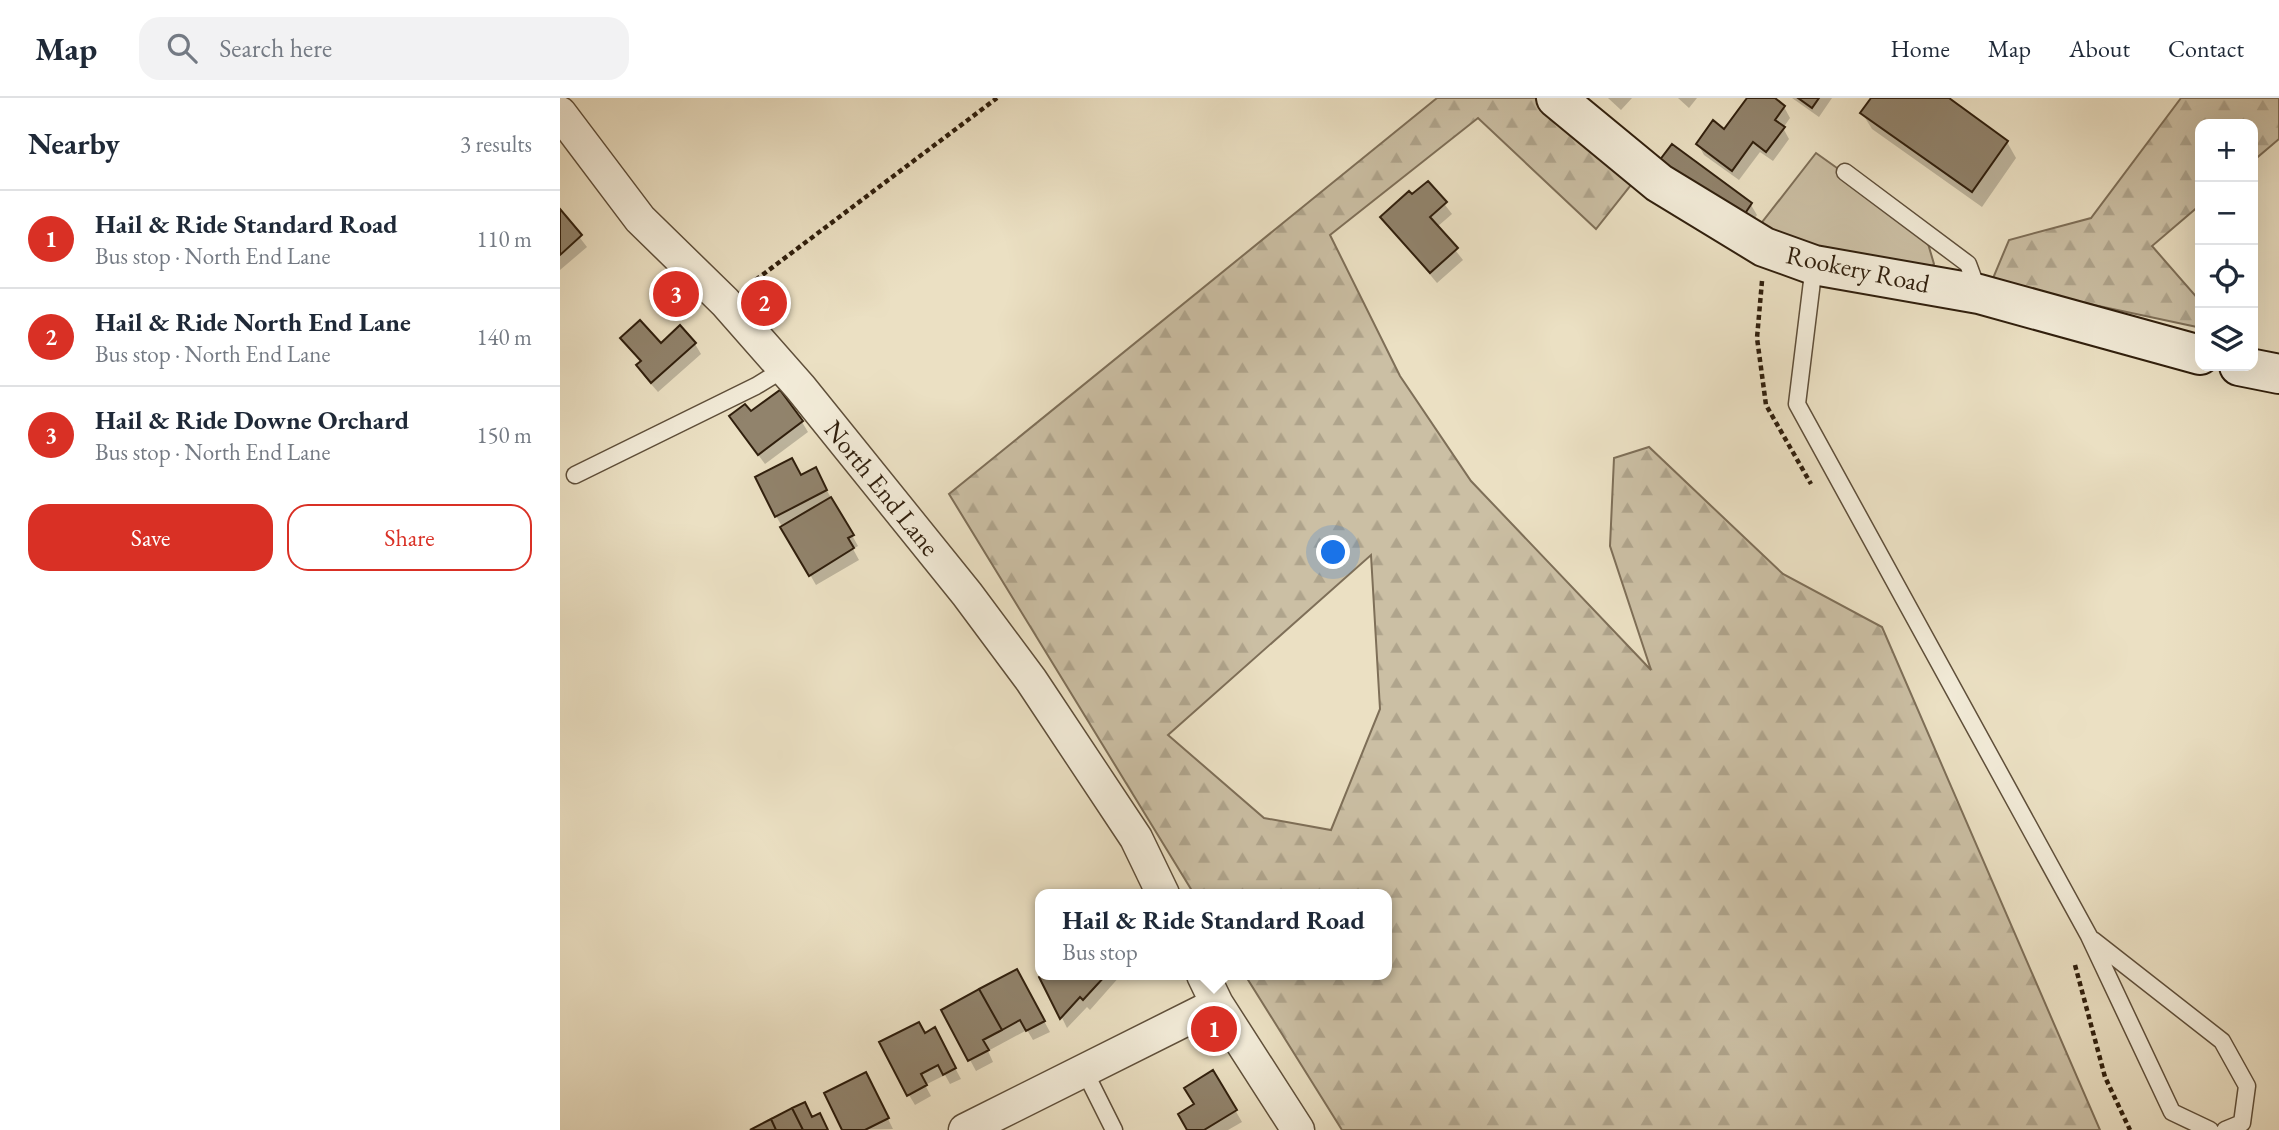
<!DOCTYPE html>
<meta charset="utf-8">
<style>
:root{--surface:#fff;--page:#f2f2f3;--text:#1f2937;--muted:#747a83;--line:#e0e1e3;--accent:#d93025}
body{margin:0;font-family:"EB Garamond",serif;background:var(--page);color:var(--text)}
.controls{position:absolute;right:21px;top:21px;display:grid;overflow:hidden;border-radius:14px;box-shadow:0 7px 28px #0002}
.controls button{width:63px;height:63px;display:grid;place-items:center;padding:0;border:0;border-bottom:2px solid var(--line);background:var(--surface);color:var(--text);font:35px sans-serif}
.you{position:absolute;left:774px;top:455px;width:24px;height:24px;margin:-18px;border:5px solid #fff;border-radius:50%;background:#1a73e8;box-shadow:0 0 0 10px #1a73e833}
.badge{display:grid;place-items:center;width:46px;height:46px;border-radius:50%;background:var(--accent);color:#fff;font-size:23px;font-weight:700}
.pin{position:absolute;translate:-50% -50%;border:4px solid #fff;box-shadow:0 2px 7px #0006}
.popup{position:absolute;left:475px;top:791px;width:357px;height:91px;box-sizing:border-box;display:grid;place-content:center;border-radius:14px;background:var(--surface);filter:drop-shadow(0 2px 5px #0005);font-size:23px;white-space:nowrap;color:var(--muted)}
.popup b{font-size:26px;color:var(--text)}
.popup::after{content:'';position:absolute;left:50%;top:100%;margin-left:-14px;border:14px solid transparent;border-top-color:var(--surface)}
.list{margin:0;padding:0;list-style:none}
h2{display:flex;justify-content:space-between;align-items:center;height:91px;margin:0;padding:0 28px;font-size:30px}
h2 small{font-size:23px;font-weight:400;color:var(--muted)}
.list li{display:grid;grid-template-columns:46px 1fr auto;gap:21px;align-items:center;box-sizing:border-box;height:98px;padding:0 28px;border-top:2px solid var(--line)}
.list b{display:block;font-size:26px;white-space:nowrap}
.list p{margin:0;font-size:23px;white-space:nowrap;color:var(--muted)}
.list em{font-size:23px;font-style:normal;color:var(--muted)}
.actions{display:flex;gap:14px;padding:21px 28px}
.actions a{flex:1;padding:16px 0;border:2px solid var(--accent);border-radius:21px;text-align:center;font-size:24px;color:var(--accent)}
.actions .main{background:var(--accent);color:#fff}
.icon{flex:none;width:38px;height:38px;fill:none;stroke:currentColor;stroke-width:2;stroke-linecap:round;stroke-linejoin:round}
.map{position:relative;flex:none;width:1719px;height:1032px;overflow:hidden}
header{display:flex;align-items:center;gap:42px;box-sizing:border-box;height:98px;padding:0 35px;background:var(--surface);border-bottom:2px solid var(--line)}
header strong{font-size:33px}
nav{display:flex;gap:38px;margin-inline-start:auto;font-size:24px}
.search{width:490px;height:63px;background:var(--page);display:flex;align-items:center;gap:18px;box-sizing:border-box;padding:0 24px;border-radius:21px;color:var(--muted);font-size:26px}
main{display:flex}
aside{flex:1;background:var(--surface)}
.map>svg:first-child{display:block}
</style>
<header>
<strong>Map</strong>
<div class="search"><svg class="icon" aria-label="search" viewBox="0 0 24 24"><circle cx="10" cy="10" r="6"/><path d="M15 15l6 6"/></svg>Search here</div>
<nav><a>Home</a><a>Map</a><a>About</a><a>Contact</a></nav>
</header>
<main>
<aside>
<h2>Nearby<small>3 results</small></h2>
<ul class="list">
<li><span class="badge">1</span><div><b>Hail &amp; Ride Standard Road</b><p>Bus stop · North End Lane</p></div><em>110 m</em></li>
<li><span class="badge">2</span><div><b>Hail &amp; Ride North End Lane</b><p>Bus stop · North End Lane</p></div><em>140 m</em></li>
<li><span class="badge">3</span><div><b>Hail &amp; Ride Downe Orchard</b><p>Bus stop · North End Lane</p></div><em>150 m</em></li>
</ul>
<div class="actions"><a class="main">Save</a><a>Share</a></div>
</aside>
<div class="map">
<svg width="1719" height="1032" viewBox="0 0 1719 1032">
<defs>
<pattern id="forest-firs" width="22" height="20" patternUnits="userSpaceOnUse" patternTransform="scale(1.75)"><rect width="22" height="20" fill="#cbbfa4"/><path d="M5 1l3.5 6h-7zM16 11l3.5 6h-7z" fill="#afa48c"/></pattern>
</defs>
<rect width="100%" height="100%" fill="#ebe0c3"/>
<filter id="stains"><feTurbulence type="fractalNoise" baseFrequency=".00286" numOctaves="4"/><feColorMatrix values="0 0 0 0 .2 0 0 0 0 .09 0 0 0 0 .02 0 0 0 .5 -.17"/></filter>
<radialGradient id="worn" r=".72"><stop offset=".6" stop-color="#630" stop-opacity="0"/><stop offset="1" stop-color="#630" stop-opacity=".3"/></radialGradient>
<path fill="#cbbfa4" stroke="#7e6f58" stroke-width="2" d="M1256,55L1364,132L1374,166L1364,176L1196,132Z"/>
<path fill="url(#forest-firs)" stroke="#7e6f58" stroke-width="2" fill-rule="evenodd" d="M877,0H983L1074,83L1036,131L918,20L770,137L840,278L911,383L1091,572L1050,448L1054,360L1089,349L1223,476L1322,529L1540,1032H782L685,877H827V796H634L389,396ZM811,457L820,611L771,732L704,720L608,637Z
M1621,0H1719V41L1693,63V26H1640V107L1592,148L1640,203L1637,229L1431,185L1449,142L1531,120Z"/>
<path fill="#0003" d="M1048,0H1072L1061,12Z
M1118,0H1137L1129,10Z
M1189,0H1212L1224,9L1230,20L1223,30L1229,41L1213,63L1200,54L1179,82L1144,57L1138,46L1165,33Z
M1232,0H1272L1259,19Z
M1313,0H1385L1447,44L1456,60L1422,109L1312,31L1302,15Z
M1101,63L1191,107L1197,117L1186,133Z
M868,85L892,116L877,129L903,162L877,185L822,119Z
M0,114L27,149L0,172Z
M63,240L100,248L135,246L141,256L98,294L84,278L78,267L81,265Z
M191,316L242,324L248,334L205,366L178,329Z
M241,379L261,382L298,448L293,451L299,462L256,487L216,418Z
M457,873L490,934L473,942L467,932L428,953L433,964L416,973L383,912Z
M484,877H561L530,912L527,909L507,930L482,879Z
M365,937L380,942L401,981L390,986L385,977L365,987L371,998L355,1007L349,997Z
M653,974L682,1024L668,1032H629Z
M311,987L333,1031L284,1032Z"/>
<path fill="#91836c" stroke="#301f0d" stroke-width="2" d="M1187,0H1215L1225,8L1215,22L1225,29L1206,54L1193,44L1172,73L1136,46L1153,22L1164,31Z
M1238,0H1259L1252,10Z
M1311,0H1389L1448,43L1412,94L1300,15Z
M1112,46L1192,105L1180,123L1099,63Z
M868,83L887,104L870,119L898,150L870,175L820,119L849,93L852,96Z
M0,111L22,137L0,157Z
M80,222L101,245L120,227L136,245L91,285L76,267L81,263L60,240Z
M220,292L243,323L198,357L169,318L185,306L191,313Z
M232,360L241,377L256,369L267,392L215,419L195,379Z
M271,399L294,437L288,440L294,450L249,478L220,429Z
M457,871L485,923L466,933L460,922L442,932L419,891Z
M482,877H546L523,902L520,899L500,921L479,879Z
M419,891L442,932L423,942L429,952L408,963L381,912Z
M359,924L365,935L375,929L396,970L383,977L378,967L361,976L367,987L347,998L319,944Z
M653,972L677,1012L644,1032H627L618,1016L634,1006L624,990Z
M306,974L329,1020L305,1032H282L264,995Z
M245,1004L252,1019L260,1015L268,1032H243L232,1010Z
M232,1010L243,1032H216L211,1021Z
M211,1021L216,1032H190Z"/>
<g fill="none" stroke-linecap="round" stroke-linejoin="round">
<defs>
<path id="lane" d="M1285,74L1408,166L1418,193
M1254,167L1237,306L1529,838L1612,1014L1650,1032
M15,377L196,288L224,271
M1533,842L1662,943L1687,988L1682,1025L1665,1032
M524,972L554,1032"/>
<path id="street" d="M0,15L80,121L165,204L240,289L407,496L471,582L576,740L603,796
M643,877L657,906L738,1032
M405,1032L657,906"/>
<path id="secondary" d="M996,0L1099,85L1204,149L1254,167L1419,196L1640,257
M1679,268L1719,276"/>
</defs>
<use href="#lane" stroke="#5f4f3a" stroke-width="19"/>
<use href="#street" stroke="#5f4f3a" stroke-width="35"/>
<use href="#secondary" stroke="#301f0d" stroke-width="42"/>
<path stroke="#301f0d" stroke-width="4.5" stroke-dasharray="5 3.5" stroke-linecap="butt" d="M1202,183L1197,240L1206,307L1251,386
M189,187L437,0
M1515,867L1545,979L1570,1032"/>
<use href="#lane" stroke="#f2ebd8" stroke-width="16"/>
<use href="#street" stroke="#f2ebd8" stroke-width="32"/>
<use href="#secondary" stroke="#f2ebd8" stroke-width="38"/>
</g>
<g text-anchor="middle" stroke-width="7" stroke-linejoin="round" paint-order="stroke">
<g font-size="26" fill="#301f0d" stroke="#f2ebd8">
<text transform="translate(1298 171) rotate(12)" y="9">Rookery Road</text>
<text transform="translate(322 390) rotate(51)" y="9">North End Lane</text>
</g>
</g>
<rect width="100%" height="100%" filter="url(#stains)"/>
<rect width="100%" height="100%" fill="url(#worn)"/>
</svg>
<div class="controls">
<button>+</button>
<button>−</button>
<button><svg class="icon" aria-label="locate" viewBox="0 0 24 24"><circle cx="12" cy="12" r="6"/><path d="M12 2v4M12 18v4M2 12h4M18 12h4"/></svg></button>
<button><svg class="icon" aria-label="layers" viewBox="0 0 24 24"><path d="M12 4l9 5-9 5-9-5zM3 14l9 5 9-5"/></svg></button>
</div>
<div class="you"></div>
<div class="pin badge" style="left:654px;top:931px">1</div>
<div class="popup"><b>Hail &amp; Ride Standard Road</b>Bus stop</div>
<div class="pin badge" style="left:204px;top:205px">2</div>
<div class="pin badge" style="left:116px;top:196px">3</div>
</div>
</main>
